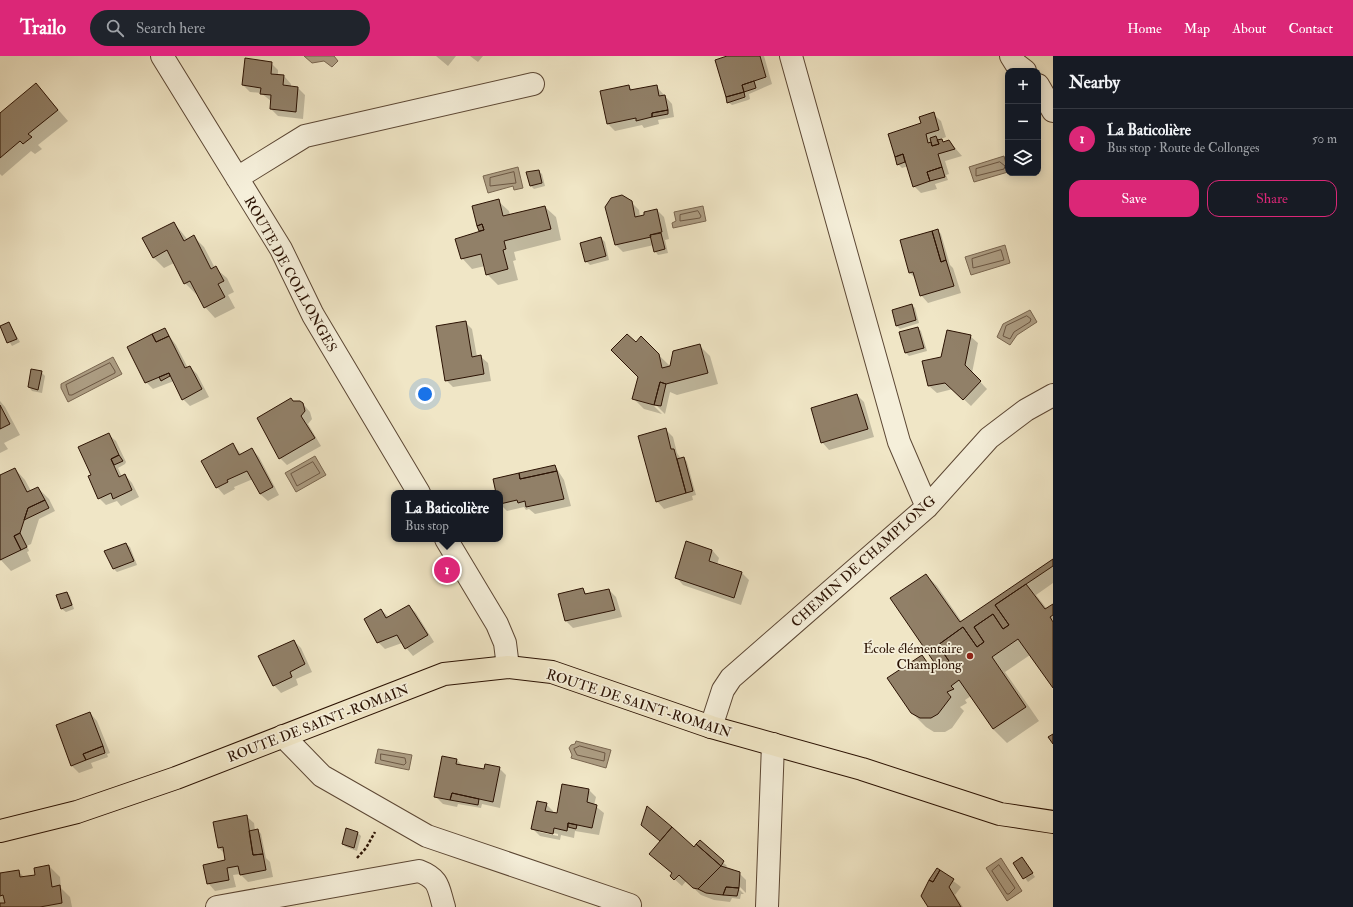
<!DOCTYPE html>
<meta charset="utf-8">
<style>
:root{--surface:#171b24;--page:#20242c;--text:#f1f3f6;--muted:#9ea1a6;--line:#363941;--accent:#db2777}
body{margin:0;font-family:"IM FELL Double Pica",serif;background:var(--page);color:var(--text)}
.controls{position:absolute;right:12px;top:12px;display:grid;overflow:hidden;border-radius:8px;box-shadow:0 2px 10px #0003}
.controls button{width:36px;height:36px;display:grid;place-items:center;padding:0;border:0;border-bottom:1px solid var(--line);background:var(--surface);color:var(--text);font:20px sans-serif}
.you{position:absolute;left:425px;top:338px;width:14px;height:14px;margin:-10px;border:3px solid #fff;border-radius:50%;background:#1a73e8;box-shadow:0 0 0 6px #1a73e833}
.badge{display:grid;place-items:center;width:26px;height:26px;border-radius:50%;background:var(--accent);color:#fff;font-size:13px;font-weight:700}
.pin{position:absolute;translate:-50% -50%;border:2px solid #fff;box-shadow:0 1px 4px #0006}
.popup{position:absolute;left:391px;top:434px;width:112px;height:52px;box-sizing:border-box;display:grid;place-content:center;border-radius:8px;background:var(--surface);filter:drop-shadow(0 1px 3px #0005);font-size:13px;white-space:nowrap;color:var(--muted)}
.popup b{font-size:15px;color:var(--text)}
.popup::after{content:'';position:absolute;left:50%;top:100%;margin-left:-8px;border:8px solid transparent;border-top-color:var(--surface)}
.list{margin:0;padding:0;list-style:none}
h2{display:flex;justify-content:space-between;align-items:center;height:52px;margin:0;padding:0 16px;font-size:17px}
h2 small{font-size:13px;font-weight:400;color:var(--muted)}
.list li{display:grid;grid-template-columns:26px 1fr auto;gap:12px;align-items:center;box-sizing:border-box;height:60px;padding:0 16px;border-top:1px solid var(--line)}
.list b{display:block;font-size:15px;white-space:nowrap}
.list p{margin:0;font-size:13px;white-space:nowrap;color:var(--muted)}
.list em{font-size:13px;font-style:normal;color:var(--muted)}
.actions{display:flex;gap:8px;padding:12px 16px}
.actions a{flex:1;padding:9px 0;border:1px solid var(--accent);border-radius:12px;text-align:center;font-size:14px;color:var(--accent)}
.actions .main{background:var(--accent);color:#fff}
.icon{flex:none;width:22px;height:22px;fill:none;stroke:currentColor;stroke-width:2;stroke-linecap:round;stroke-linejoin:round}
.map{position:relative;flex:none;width:1053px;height:851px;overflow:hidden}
header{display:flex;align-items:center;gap:24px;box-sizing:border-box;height:56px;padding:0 20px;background:var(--accent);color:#fff}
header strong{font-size:19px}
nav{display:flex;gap:22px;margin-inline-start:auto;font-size:14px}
.search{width:280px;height:36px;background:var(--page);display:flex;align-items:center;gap:10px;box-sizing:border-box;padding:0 14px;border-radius:22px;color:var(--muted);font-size:15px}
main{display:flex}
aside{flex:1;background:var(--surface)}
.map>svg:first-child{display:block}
</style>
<header>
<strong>Trailo</strong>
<div class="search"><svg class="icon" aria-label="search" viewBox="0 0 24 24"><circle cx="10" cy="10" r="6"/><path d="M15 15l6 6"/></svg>Search here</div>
<nav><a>Home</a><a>Map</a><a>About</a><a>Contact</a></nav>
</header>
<main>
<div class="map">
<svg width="1053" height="851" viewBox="0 0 1053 851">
<rect width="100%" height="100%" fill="#f0e6c6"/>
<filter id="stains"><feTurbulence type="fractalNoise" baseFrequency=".005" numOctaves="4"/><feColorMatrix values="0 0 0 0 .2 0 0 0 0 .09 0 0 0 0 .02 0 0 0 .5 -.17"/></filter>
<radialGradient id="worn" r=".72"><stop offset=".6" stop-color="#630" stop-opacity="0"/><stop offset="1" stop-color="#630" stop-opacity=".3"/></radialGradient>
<path fill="#ad9e84" stroke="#796650" d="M304,0H334L338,5L332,11L324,5L312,7Z
M1004,100L1008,116L974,126L969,111Z
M518,111L523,132L514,134L513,130L488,137L483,120Z
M703,150L706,165L673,172L672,167L676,165L674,156Z
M1005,189L1010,207L971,219L965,201Z
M1030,254L1037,266L1017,279L1010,289L997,281L1003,268Z
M113,301L122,318L68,346L61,332V328Z
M315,400L326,419L296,436L285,417Z
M576,685L611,694L606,712L571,702L572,699L569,692L571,689L575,688Z
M378,693L412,699L409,714L375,707Z
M1001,802L1022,835L1007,845L986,812Z"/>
<path fill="#0003" fill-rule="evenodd" d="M436,0H456L448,10Z
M470,0H483L478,6Z
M730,0H764L772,28L749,38L750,43L748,44L732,49L728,46Z
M271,7L278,14V20H284L291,28V31L298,32L305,39L303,63L278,60L271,53V45L261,37L250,36L243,29Z
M36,28L68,65L38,89L42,93L35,98L31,95L2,120L0,118V59Z
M628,30L633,34L656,30L672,48L674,61L658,64L659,68L644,72L642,69L615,75L608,68Z
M933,58L941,65L946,81L941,83L944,86L949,85L962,100L945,105L949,118L946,119L948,124L935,128L937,133L921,137L914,130L908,110L902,112L898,108L889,78L922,68Z
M538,115L542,118L545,130L534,133L531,130Z
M498,145L509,155L510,159L545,151L556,161L561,184L514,196L516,204L513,205L518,224L498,229L487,218L485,210L472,213L462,202L481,176L480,175Z
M631,146L639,154L640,161L657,154L664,161L669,183L665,184L668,197L658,199L655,195L654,189L623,196L616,189Z
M174,167L188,184L194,181L204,191L215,212L227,222L234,236L228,239L235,252L215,262L205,251L197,238H196L185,227L174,207L164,212L153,201Z
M937,174L941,178L950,209L953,212L961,237L928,247L921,239L916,223L910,217L901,185Z
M601,182L605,186L609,204L590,209L586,205Z
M912,249L915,252L919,267L900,273L897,270Z
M465,266L472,273L477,301L480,300L488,307L491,325L453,331L446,324Z
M9,267L20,286L12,290L0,271Z
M918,272L921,275L927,295L909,300L906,297L900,277Z
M164,273L176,289L188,312L190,311L197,318L209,341L190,350L183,343L174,325L153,333L146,326Z
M970,280L978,287L972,317L987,333L971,350L953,333L937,337L929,330L942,302Z
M641,282L671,311L699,289L710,300L718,328L677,339L670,336L665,358L651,344L650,346L662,358L644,353L634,343L639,320L636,287Z
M41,316L45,320L42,337L32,335L29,331Z
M857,339L864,346L874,381L829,394L822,386Z
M291,343L294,346L303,348L310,356L312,363L308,368L321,390L287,409L280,402Z
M0,345L5,351L20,379L4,387L8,393L0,397Z
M665,373L673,381L677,397L681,403L684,402L687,406L696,439L692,440L693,444L664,453L657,445Z
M108,378L116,385L126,406L125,408L118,412L122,421L125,419L132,427L139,441L121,450L117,445L106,449L99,442L92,419Z
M233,389L242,399L252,393L259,401L279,439L268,445L260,438L253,423L234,431L235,433L224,439L217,431Z
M555,410L564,424L571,450L535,458L529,453L526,454L524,451L507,455L500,448V437H497Z
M15,413L25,424L31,435L38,432L49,443L55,455L39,463L31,488L27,490L29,495L27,496L31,505L11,515L0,503V420Z
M687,486L712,494L719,502L717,509L742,517L749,524L741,549L683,529L676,521Z
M126,488L130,491L137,509L117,516L114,513Z
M1053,504V527L1036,539L1047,553L1053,549V632L1030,599L1005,616L1039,665L1007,687L993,673L971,640L965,644L967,647L960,651L964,655L952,672L945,676H934L926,671L911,656L921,600L934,612L938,609L926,519L937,530L962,566Z
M583,534L588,539L609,534L616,541L622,561L573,572L566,565L560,539Z
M67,537L70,540L74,553L66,556L62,553Z
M409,550L416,557L434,586L413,600L402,587L385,593L378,586L381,554L389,561Z
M294,585L301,592L312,616L296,623L298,629L281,637L274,629Z
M90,657L97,665L110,697L107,698L108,701L91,707L93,712L79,717L72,710Z
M457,704L463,710L485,714L499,712L506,719L500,752L482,748L481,752L458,748L457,751L443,748L435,740Z
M589,734L596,741L594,749L604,757L599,779L575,775L574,782L561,779L560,784L540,780L533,773L546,748L553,755V757L558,758ZM539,774L558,778V780L539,776Z
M648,752L694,792L700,785L727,810L725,812L739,817L746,824V837L738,829V832L744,838H741L740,843L732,842L730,846L714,844L701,839L686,825L682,830L671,820L673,818L658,805L661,786L646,773Z
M246,760L254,767L255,775L258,774L261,778L266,802L270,806L273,821L248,826L240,818L233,819L236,831L215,835L208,827L226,805L225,798L219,792L214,767Z
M347,773L358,777L361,780L357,795L346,791L343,788Z
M1022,802L1035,821L1028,826L1014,807Z
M49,810L60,821L61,832L70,841L72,851H0V818L18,815L25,822L36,820Z
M938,813L961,831L955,839L963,851H930Z"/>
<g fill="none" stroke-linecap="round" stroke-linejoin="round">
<path stroke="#6c5844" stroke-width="1" d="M1000,106L1005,110L1004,113L976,120V113Z
M514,116L516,127L490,130V122Z
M698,155L701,160L700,162L680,165V159Z
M1001,194L1004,204L973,212L972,203Z
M1027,260L1031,263L1030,266L1014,276L1010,283L1003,280L1006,270Z
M110,307L115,315V317L72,339H69L66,329Z
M313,406L320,417L297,430L291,418Z
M580,690L605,697L604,705L577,699L574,693Z
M381,698L405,702L406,707L404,709L381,704Z
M999,809L1015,832L1009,838H1007L992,815Z"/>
</g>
<path fill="#918068" stroke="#2b1203" d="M727,0H760L766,21L742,29L744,36L726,41L715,4Z
M245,2L272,6L271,18L284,19L283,29L298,31L296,56L270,53L271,39L260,38L261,32L242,29Z
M754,25L756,32L744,36L742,29Z
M36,27L58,54L28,78L32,81L23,88L20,85L0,102V57Z
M629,29L630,34L657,29L659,40L665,39L668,54L652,57V61L636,65V62L607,68L600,35Z
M744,36L745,41L727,47L726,41Z
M668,54V58L652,61V57Z
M934,56L939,74L926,78L928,87L931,86L932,90L939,88L937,84L942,83L943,86L949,84L955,93L938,98L942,111L927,116L930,125L913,131L903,98L895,101L888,78L921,67L919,61Z
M936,80L939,88L932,90L930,82Z
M903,98L905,106L897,109L895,101Z
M942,111L945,121L930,125L927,116Z
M539,114L542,127L530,130L526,116Z
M622,139L632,145L635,161L644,159V156L657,153L662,176L650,179L651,181L615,189L605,151L611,142Z
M499,143L503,160L545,150L551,173L504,185L506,193L503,194L508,213L486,219L481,198L461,203L455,183L484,174L482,168L477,170L472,150Z
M174,166L184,185L194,179L211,213L216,210L224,225L218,228L225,241L204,252L190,225L184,228L167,194L153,202L142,182Z
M482,168L484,174L479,175L477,170Z
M938,173L946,204L941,206L932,175Z
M932,175L941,206L946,204L954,230L920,240L913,216L909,217L900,184Z
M661,177L665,193L654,196L650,179Z
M601,181L606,200L585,206L580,187Z
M912,248L916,264L896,270L892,254Z
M466,265L472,301L481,299L484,318L445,325L436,270Z
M9,266L17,283L7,287L0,270Z
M918,271L924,292L905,297L899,276Z
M165,272L169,280L156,286L152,278Z
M947,274L971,279L965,309L981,325L963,344L945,327L928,330L922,305L941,301Z
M152,278L156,286L169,280L185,312L190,310L202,333L182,344L169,317L145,327L127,291Z
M627,278L636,286L641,280L659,298L662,312L670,310L673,295L700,288L708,317L666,328L660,326L654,349L632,343L638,321L611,294Z
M31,313L42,315L38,334L28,331Z
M169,317L170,320L161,325L159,321Z
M660,326L666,328L661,350L654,349Z
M857,338L868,373L821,387L811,352Z
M291,342L293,345H300L303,347L305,355L301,360L315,382L279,403L257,362Z
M0,349L10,368L0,373Z
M666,372L671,393H674L686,437L656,446L638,380Z
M109,377L119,399L111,403L119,421L125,418L132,434L113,443L111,437L98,443L88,420L91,419L78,391Z
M233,387L239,399L252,392L273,431L260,438L247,415L227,424L228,426L216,432L201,405Z
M119,399L123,405L114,409L111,403Z
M684,401L693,435L686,437L677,403Z
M555,409L557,415L520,423L519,417Z
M15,412L27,436L38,431L45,444L28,452L20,477L14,480L21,494L0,504V419Z
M557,415L564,443L526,451L525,445L518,447L517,444L500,448V437H496L493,423L519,417L520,423Z
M45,444L49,452L24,464L28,452Z
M20,477L27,491L21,494L14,480Z
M686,485L712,494L709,505L742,516L734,542L675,522Z
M126,487L134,505L113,513L104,495Z
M1053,503V510L995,549L1009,569L1003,573L993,558L974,571L984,586L977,591L963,571L938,589L951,608L944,613L940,607L936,609L890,542L926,518L960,566Z
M1026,528L1045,553L1053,548V559L1050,561L1053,566V632L1018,583L992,601L1026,651L993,673L959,624L951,630L954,633L947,636L951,641L938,658L931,662H920L911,657L887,622L922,599L931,612L940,607L944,613L951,608L938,589L963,571L977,591L984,586L974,571L993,558L1003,573L1009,569L995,549Z
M583,532L585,538L609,533L615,554L565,565L558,538Z
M67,536L72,549L61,553L56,539Z
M409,549L428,579L405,593L397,579L377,587L364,563L381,553L386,562Z
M294,584L305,608L290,616L292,621L273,630L258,600Z
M90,656L103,690L83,698L86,704L71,710L56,669Z
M1053,678V688L1048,681Z
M103,690L105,697L86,704L83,698Z
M442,700L457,703L456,708L484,713L485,708L500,711L493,746L452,737L450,744L434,741Z
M562,728L589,733L587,746L597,749L592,772L568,767L567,775L554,772L553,778L531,773L537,745L547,747L545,755L557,757Z
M452,737L479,743L478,749L450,744Z
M647,750L672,771L660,785L641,769Z
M247,759L253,799L263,798L266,814L240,819L238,810L227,812L229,824L207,828L203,809L225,804L223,791L218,792L213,766Z
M568,767L577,769L576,773L568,771Z
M672,771L694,791L696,788L721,810L698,833L693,832L679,819L674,824L670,820L672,817L649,798Z
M346,772L358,776L354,792L342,788Z
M258,773L263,798L253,799L249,775Z
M700,784L724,805L721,810L696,788Z
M1022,801L1033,817L1023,823L1013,807Z
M49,809L52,831L60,829L62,847L40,851H0V847H5L3,839L0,840V817L19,814L20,821L35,819L34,812Z
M721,810L740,816L739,832L726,831L723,839L706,837L698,833Z
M937,812L940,814L933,826L929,824Z
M940,814L954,823L949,831L961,851H928L921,840L929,824L933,826Z
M726,831L739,832L737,840L723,839Z"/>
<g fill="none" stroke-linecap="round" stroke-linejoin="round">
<defs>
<path id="minor" d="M162,0L281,193L313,259L419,437
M791,0L899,386L927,451
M1011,0L1016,8L1025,15
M1038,29L1053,55
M237,122L305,80L533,28
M446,483L497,568L505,587L508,611
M711,671L723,634L731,622L927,451L989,382L1026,354L1053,339
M283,680L322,720L427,780L630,849
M217,851L419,815C440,823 438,832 444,851
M767,851L773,688"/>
<path id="major" d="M0,775L77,756L176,722L444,618L508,611L552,616L711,671L862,713L1000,758L1053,766"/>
</defs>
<use href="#minor" stroke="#5c4734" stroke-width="24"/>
<use href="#major" stroke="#2b1203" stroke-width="24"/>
<path stroke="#2b1203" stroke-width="2.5" stroke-dasharray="3 2" stroke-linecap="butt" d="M357,802L366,792L375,776"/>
<use href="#minor" stroke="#f5efda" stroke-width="22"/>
<use href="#major" stroke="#f0e6c6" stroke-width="22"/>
</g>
<circle fill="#8f2418" stroke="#f5efda" stroke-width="1.5" cx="970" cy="600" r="4"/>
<g text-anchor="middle" stroke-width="3.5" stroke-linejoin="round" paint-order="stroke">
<g font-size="14" fill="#2b1203" stroke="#f5efda">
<text transform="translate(291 218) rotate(61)" y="5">ROUTE DE COLLONGES</text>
<text transform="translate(863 505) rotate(-42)" y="5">CHEMIN DE CHAMPLONG</text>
<text transform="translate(639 647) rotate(18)" y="5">ROUTE DE SAINT-ROMAIN</text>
<text transform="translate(318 667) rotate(-21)" y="5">ROUTE DE SAINT-ROMAIN</text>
</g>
<g font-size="14" fill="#2b1203" stroke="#f5efda" text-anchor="end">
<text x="962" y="597">École élémentaire<tspan x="962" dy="16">Champlong</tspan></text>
</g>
</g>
<rect width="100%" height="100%" filter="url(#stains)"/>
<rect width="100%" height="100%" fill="url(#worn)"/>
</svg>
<div class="controls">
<button>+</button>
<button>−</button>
<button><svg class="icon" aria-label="layers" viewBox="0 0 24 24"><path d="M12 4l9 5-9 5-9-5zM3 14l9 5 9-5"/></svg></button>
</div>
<div class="you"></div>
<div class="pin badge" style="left:447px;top:514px">1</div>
<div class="popup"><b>La Baticolière</b>Bus stop</div>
</div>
<aside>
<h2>Nearby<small></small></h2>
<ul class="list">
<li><span class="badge">1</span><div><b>La Baticolière</b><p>Bus stop · Route de Collonges</p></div><em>50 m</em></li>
</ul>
<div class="actions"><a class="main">Save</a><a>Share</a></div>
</aside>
</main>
